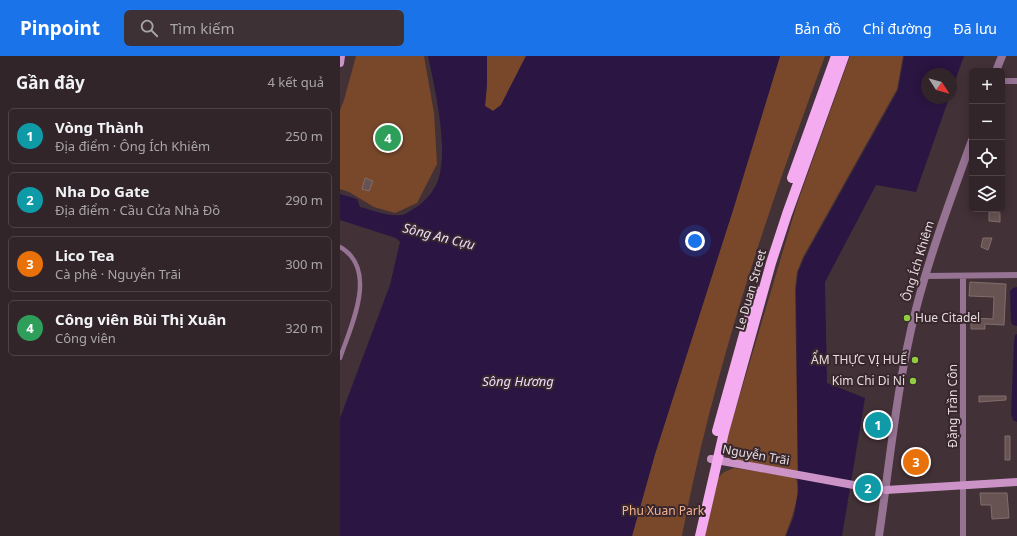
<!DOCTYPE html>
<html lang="vi">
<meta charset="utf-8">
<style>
:root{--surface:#322529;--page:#3d3135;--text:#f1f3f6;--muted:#a8a5a8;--line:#4d4246;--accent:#1a73e8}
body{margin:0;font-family:"Noto Sans",sans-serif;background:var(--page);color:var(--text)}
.controls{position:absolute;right:12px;top:12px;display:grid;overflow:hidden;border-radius:6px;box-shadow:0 2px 10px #0003}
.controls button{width:36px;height:36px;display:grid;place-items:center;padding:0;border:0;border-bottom:1px solid var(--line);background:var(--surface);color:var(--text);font:20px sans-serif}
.compass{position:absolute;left:581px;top:12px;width:36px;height:36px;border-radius:50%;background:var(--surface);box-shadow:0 2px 10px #0003;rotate:126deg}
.you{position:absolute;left:355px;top:185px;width:14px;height:14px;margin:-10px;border:3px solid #fff;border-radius:50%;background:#1a73e8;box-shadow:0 0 0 6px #1a73e833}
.badge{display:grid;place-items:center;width:26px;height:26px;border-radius:50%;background:var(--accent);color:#fff;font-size:13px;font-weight:700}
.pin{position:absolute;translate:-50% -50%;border:2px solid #fff;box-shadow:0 1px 4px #0006}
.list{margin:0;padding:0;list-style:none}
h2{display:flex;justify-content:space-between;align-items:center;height:52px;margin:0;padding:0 16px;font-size:17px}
h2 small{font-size:13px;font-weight:400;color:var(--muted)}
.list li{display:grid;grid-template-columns:26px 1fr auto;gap:12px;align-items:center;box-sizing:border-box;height:56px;margin:0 8px 8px;padding:0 8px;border:1px solid var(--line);border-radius:6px}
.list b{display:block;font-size:15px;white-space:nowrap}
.list p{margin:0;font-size:13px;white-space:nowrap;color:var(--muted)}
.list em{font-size:13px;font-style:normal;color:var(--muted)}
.icon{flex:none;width:22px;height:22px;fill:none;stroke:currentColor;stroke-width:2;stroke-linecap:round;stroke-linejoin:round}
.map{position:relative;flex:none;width:677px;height:480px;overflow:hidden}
header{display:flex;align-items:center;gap:24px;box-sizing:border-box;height:56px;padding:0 20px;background:var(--accent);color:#fff}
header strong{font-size:19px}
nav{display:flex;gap:22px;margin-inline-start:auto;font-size:14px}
.search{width:280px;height:36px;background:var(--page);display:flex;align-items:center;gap:10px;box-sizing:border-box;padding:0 14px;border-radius:6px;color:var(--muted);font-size:15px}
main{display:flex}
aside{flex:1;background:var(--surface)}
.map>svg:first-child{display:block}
</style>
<header>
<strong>Pinpoint</strong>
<div class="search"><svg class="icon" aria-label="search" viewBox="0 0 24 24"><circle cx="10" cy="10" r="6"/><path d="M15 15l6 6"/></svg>Tìm kiếm</div>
<nav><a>Bản đồ</a><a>Chỉ đường</a><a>Đã lưu</a></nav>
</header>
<main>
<aside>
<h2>Gần đây<small>4 kết quả</small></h2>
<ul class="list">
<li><span class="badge" style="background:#0f9aa8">1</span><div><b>Vòng Thành</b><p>Địa điểm · Ông Ích Khiêm</p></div><em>250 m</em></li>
<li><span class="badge" style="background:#0f9aa8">2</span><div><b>Nha Do Gate</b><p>Địa điểm · Cầu Cửa Nhà Đồ</p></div><em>290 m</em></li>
<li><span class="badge" style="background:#e8710a">3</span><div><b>Lico Tea</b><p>Cà phê · Nguyễn Trãi</p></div><em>300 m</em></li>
<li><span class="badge" style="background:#2e9e5b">4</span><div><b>Công viên Bùi Thị Xuân</b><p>Công viên</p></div><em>320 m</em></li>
</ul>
</aside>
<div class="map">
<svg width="677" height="480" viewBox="0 0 677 480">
<rect width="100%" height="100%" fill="#423137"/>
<path fill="#79482b" d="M16,0H84L94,57L97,108L77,147L55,157L34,151L9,136L0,133V54L4,44Z
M147,0H186L161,49L153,55L145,50L147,28Z
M440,0H485C427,156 373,316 342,480H292L315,398L393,154Z
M510,0H563L557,33L463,201L457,216L455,233L458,414L456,416L392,403L385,398V389L457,148Z
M394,412L455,421C463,434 450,467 445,480H365L376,424L384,416Z"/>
<path fill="#2b1543" d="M88,0H147V28L145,50L153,55L161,49L186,0H440L393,154L315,398L292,480H0V362L50,229L60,186L56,182L0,164V138L17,143L20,151C33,154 49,161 62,159C67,158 71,154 75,152C86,145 96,133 99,121C108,89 95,33 88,0Z
M564,0H624L611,36V18H587V42H609L576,136L536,129L485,226L487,327L525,342L502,480H446L454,460L458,437L456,233L458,216L464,202L558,34Z
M677,231V270L673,269L671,266L670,235L673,232Z
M677,278V366L673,364L671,358L674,286L675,279Z"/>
<path fill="#675452" stroke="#826d6c" d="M25,122L33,125L29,135L22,133Z
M649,156L660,157V166L649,165Z
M643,182H652L648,194L641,191Z
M630,226L666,228L664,269L645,268V273H631V262L653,263L654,241L629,240Z
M639,340H666V344L639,346Z
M665,380H670V404H665Z
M523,422L535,423L533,441L520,440L524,431Z
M640,437H667L669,462L652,463L651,449H641Z"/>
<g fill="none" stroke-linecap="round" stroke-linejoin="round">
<path stroke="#5b4a50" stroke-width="8" stroke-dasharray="8 4" stroke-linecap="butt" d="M519,430L546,434"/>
<path stroke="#967293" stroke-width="4.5" d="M0,191C39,213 11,270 0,302"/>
<path stroke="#967293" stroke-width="6" d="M662,25H677
M585,220L677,219
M623,480V220"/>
<path stroke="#967293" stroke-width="8" d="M656,15L662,0
M539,480C550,405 557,327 576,253C591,195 612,139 632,84"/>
<path stroke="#cc93c7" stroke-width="8" d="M0,7L1,0
M371,403L519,430
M546,434L677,426"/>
<path stroke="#f5abef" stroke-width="10" d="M452,122L496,0
M377,375L416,235
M360,480L384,376L431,207L447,158L504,0"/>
</g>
<g fill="#90cd41" stroke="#38272d" stroke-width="1.5">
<circle cx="567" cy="262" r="4"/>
<circle cx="575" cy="304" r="4"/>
<circle cx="573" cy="325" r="4"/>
</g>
<g text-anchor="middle" stroke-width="4" stroke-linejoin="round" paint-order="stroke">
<g font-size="12" fill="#e6dbde" stroke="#38272d">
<text transform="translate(578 205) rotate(-73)" y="4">Ông Ích Khiêm</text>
<text transform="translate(411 234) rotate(-74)" y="4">Le Duan Street</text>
<text transform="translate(613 350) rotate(-90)" y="4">Đặng Trần Côn</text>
<text transform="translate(416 399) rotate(10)" y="4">Nguyễn Trãi</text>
</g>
<g font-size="12" fill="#e6dbde" stroke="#38272d" text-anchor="end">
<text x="575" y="266" text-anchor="start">Hue Citadel</text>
<text x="567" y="308">ẨM THỰC VỊ HUẾ</text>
<text x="565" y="329">Kim Chi Di Ni</text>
</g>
<g font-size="12" fill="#f4b38f" stroke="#38272d">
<text x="323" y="459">Phu Xuan Park</text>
</g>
<g font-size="13" font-style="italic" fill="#e9ddfe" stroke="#38272d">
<text transform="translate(99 180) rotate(14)" y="5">Sông An Cựu</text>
<text x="178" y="330">Sông Hương</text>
</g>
</g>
</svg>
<div class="controls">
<button>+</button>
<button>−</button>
<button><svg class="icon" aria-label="locate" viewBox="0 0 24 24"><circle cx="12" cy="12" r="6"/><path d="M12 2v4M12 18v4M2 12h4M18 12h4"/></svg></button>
<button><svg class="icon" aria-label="layers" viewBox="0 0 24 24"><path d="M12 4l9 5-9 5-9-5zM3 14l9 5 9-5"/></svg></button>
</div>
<svg class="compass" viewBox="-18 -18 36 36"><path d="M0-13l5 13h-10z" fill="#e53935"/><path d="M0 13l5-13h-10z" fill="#a8a5a8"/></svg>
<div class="you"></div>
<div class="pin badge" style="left:538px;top:369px;background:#0f9aa8">1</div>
<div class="pin badge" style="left:528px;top:432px;background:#0f9aa8">2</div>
<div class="pin badge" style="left:576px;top:406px;background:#e8710a">3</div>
<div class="pin badge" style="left:48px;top:82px;background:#2e9e5b">4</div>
</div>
</main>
